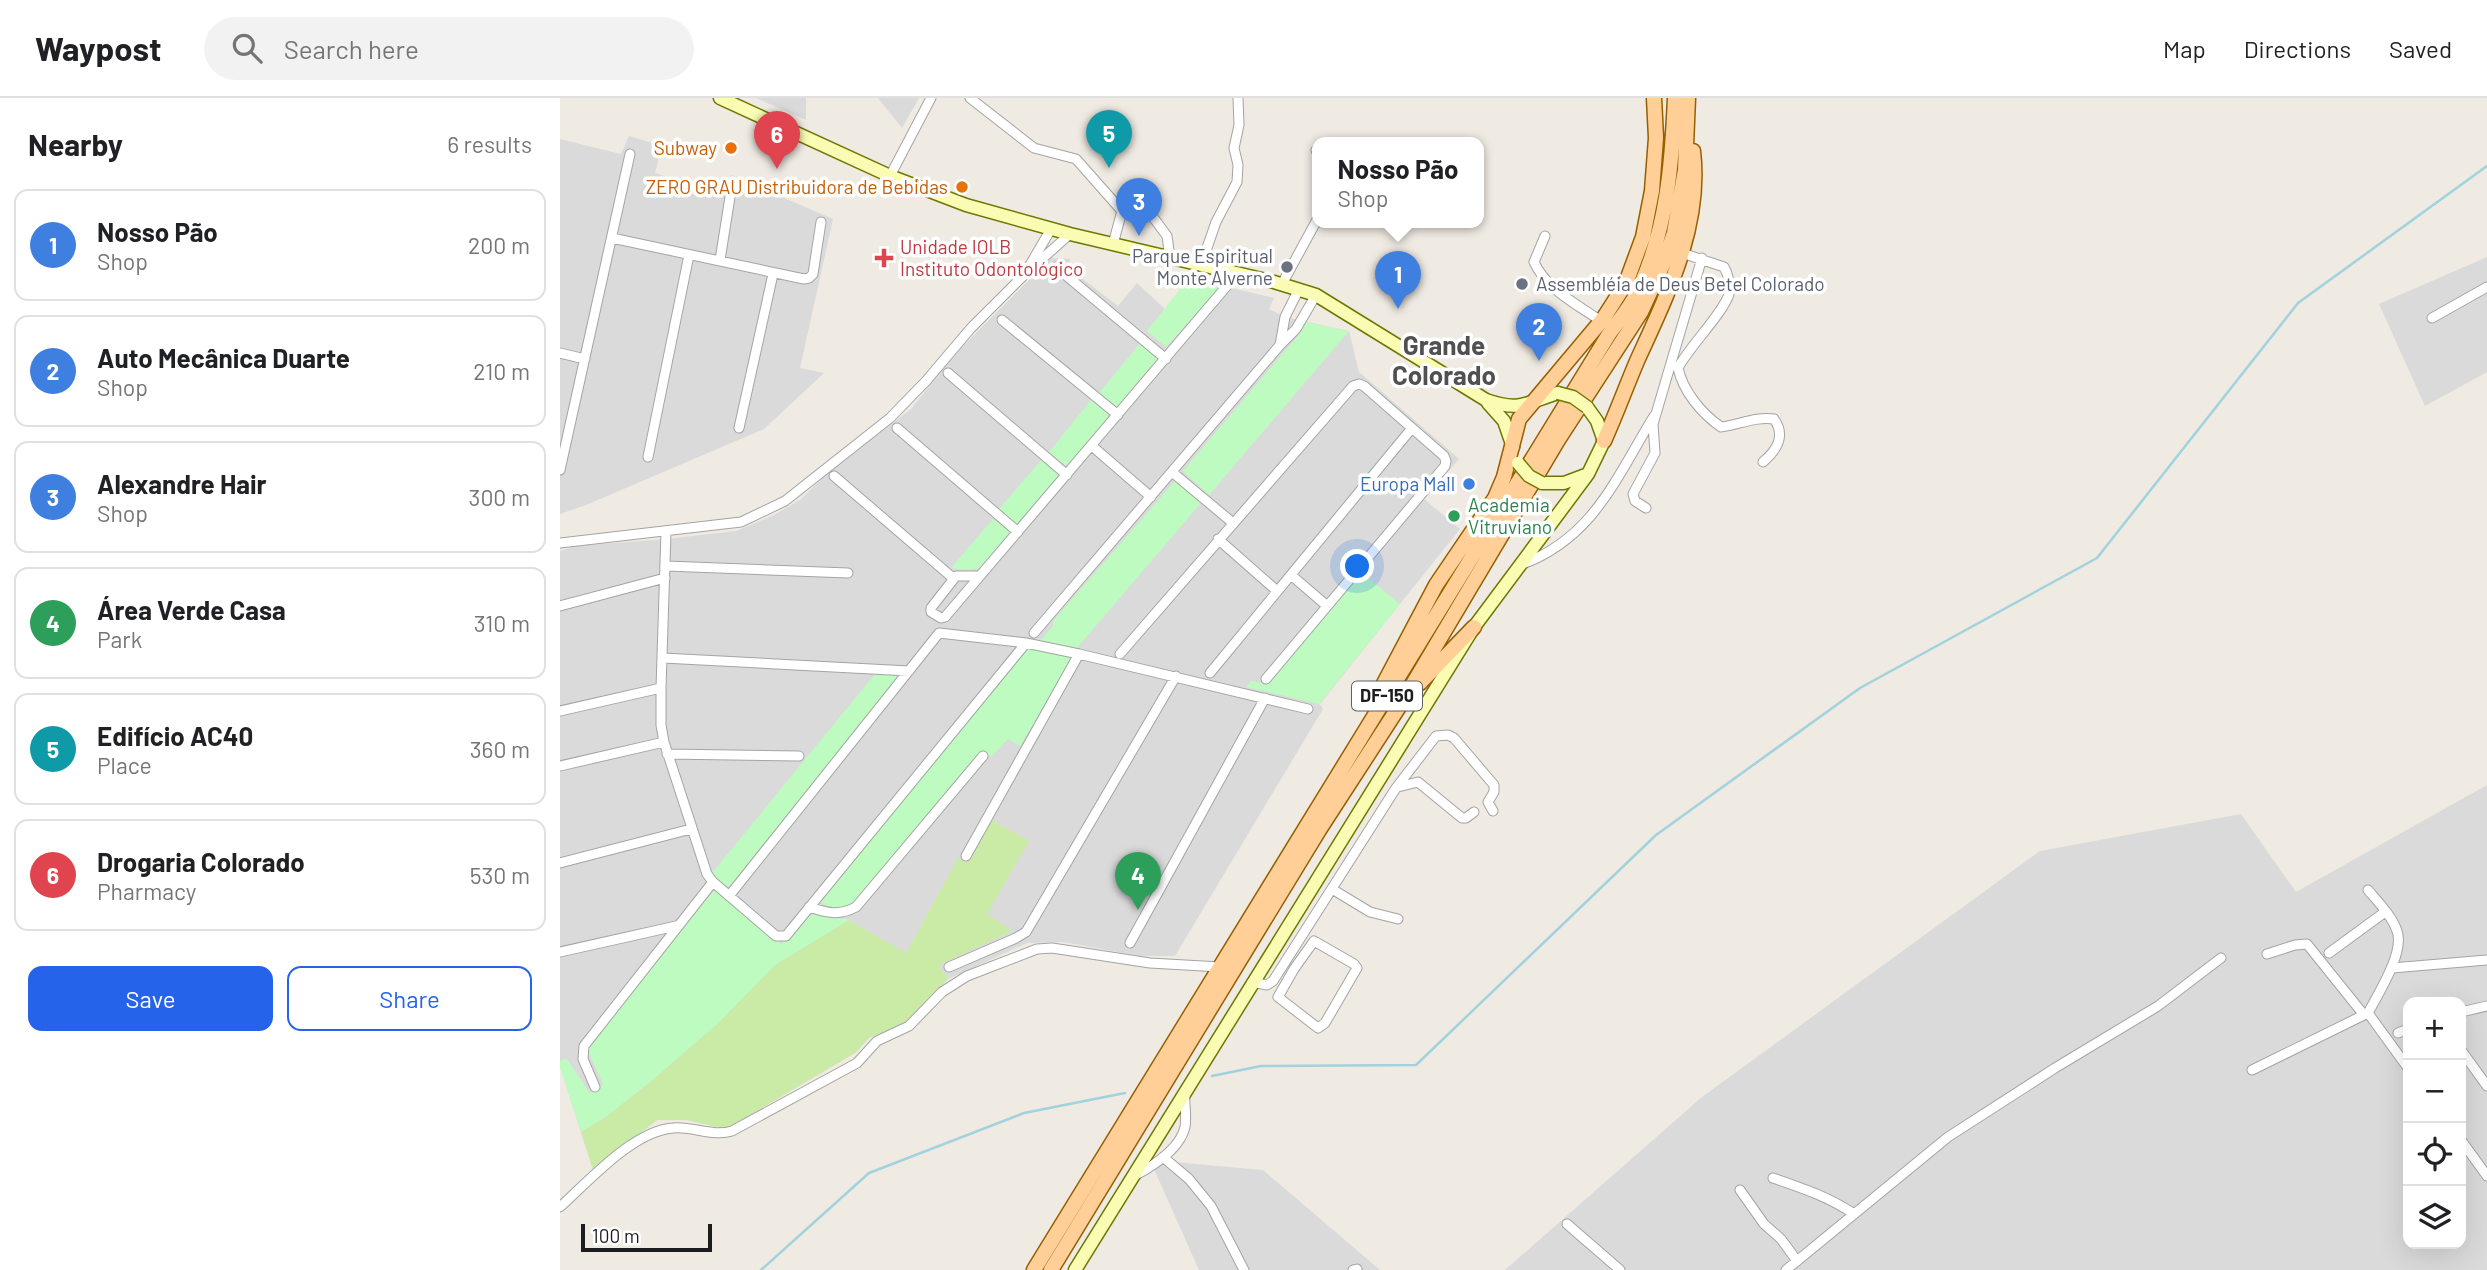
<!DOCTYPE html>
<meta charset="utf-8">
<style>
:root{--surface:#fff;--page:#f2f2f2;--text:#202124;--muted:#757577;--line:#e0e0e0;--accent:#2563eb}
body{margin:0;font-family:Barlow,sans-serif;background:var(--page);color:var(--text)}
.controls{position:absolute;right:21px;bottom:21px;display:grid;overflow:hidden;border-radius:14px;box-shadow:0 7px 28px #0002}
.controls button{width:63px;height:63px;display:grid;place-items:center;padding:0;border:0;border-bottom:2px solid var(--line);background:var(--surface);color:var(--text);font:35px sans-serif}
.scale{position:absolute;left:21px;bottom:18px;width:131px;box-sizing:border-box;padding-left:7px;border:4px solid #1d1d1d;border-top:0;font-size:19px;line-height:24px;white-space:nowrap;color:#1d1d1d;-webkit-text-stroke:5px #fff;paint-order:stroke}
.you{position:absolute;left:798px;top:469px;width:24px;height:24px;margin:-18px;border:5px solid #fff;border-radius:50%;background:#1a73e8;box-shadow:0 0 0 10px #1a73e833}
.badge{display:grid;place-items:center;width:46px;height:46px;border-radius:50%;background:var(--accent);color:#fff;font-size:23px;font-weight:700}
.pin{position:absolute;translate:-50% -58px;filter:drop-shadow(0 2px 4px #0008)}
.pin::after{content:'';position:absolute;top:37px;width:24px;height:21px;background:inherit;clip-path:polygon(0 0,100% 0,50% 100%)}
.popup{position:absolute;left:752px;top:39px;width:172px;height:91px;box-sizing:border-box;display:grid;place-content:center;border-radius:14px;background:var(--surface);filter:drop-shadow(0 2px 5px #0005);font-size:23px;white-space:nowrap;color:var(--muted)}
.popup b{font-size:26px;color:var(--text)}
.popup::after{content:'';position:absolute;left:50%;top:100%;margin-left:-14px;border:14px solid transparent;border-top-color:var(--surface)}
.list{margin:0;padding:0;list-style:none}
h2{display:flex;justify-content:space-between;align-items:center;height:91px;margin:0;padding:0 28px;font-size:30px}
h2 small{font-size:23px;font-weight:400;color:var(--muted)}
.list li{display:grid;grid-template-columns:46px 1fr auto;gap:21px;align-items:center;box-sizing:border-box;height:112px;margin:0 14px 14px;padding:0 14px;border:2px solid var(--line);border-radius:14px}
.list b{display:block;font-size:26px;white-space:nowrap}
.list p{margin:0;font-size:23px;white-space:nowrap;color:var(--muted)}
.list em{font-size:23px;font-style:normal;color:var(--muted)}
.actions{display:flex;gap:14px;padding:21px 28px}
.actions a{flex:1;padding:16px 0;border:2px solid var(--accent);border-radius:14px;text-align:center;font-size:24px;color:var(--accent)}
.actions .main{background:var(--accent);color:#fff}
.icon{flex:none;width:38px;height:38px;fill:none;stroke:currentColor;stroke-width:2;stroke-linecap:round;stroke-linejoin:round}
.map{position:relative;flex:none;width:1927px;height:1172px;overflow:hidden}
header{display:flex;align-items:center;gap:42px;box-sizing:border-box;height:98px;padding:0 35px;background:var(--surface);border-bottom:2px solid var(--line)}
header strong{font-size:33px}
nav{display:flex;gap:38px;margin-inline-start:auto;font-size:24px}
.search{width:490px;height:63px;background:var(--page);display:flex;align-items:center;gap:18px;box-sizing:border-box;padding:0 24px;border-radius:38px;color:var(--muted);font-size:26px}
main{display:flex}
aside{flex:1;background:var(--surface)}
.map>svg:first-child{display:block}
</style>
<header>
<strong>Waypost</strong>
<div class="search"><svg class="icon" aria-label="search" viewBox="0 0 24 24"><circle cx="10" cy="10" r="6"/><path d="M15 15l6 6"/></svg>Search here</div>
<nav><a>Map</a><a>Directions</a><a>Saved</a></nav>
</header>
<main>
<aside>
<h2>Nearby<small>6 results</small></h2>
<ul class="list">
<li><span class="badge" style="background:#3f7fe0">1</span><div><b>Nosso Pão</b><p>Shop</p></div><em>200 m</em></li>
<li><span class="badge" style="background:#3f7fe0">2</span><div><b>Auto Mecânica Duarte</b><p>Shop</p></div><em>210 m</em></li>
<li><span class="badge" style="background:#3f7fe0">3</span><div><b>Alexandre Hair</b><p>Shop</p></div><em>300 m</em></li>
<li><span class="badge" style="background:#2e9e5b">4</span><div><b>Área Verde Casa</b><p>Park</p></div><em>310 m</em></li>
<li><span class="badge" style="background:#0f9aa8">5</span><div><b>Edifício AC40</b><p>Place</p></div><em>360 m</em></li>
<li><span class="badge" style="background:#e0444e">6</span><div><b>Drogaria Colorado</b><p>Pharmacy</p></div><em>530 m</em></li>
</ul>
<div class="actions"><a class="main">Save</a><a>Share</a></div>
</aside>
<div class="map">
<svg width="1927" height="1172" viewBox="0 0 1927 1172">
<rect width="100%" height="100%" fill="#efeae2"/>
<path fill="#dbdada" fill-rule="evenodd" d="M196,0H246V22Z
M318,0H359L342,30Z
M69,38L102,48L95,75L163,98L171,77L273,121L240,270L264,275L204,331L26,407L0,416V41L61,56Z
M1927,159V274L1865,308L1819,206Z
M491,160L510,161V171L558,208L577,185L605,211L629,180L714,200L709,211L725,219L789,233L799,274L899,361L864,401L900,431L760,606L763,611L615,858H580L503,844L467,845L388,881L341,928L310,939L295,955L166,1031L127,1022H97L33,1072L0,969V453L16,448L106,441L176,433L214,417L240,402L268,375L351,311L392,259Z
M1927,687V1172H945L1142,999L1480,753L1681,716L1736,794ZM1848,904H1901V1146H1848Z
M590,1062L703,1072L820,1172H639Z"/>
<path fill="#caeba6" d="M432,722L469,743L427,816L452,833L379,867L388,881L341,928L310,939L295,955L166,1031L127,1022H97L33,1072L21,1034L47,1018L89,985L156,927L215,867L289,822L346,855L398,760L408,765Z"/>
<path fill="#bdfbc0" d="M629,180L661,188L606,249L587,233Z
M746,224L789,233L649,397L623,373L742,233Z
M581,244L598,260L558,308H555L539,295Z
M531,302L547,315L548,320L509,367H505L489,354Z
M482,361L498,376L499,379L460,425L456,426L439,411Z
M615,383L641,405L516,551L480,543L493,528V523Z
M433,421L451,435L422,470L404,472L391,470Z
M801,474L840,506L759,606L686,589L691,583L709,586Z
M472,549L514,559L460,648L448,641L431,659L423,653L292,807C280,814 272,812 261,804L260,799L466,550Z
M336,575L339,580L174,785L169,788L161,785L152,775L315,576Z
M157,793L221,846C232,833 240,820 256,815L289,822L215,867L156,927L89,985L47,1018L21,1034L0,969V963L6,960L30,995L43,986L27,951L149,794Z"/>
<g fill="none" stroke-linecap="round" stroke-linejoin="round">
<path stroke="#a1d2de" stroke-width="2.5" d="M652,978L701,968L856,967L1096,737L1300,590L1537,460L1738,205L1927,68
M201,1172L309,1075L464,1015L565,995"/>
<defs>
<path id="street" d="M410,0L474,50L516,61L562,113L590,115L607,138L610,160
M756,52L758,57
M330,78L371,0
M985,138L974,164C986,191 1018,207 1041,223
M52,140L244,181L249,180L253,176L261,124
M553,146L562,113
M1122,155L1164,169C1168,176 1171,187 1169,196C1164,214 1129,249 1118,270C1123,293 1141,315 1161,329C1178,327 1197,318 1214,321C1226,338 1217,352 1203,364
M160,162L170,99
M470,167L491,131
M641,167L656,124L677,84L678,67L674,50L679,27L678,0
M496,169L606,261
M722,186L758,120
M1872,220L1927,189
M442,222L558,317
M720,247L725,219L739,191
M0,255L25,261
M388,275L507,377
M179,330L213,176
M337,330L458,434
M532,348L591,399
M88,359L129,157
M0,372L70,56
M612,374L673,425
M274,378L393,480
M1086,410L1075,403L1073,396L1095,355L1093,326L1142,160
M106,433L101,590V627L104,644L147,776L153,784L216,838H226L230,833L466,545
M658,441L717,493
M0,445L181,424L225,403L330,320L366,283L411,230L466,175L510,136
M960,467C1033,441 1056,380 1094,318
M106,468L288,475
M731,477L766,507
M420,478H396L371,510V514L381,520L385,519L677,176
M0,508L105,480
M474,535L720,247L736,231L756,197
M560,556L793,288L799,286L804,288L884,358L886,363L885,368L706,581
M103,560L349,573
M650,575L852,330
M0,613L101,590
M107,656L239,658
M0,668L104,644
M838,689L858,684L902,720H906L914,714
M406,758L519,556
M0,765L131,731
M772,791L810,814L838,821
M1808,792C1818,804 1832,818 1837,833C1845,854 1818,896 1808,915L1848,970
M169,798L379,535L466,545L519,556L748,611
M249,809C267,815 279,818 296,809L423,658
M754,843L794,866L797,870L765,925L758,930L718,899L734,871Z
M570,845L705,600
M0,854L116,828
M1769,855L1825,814
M1707,856L1735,847L1747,846L1804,917
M389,869L456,840L466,834L616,578
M1832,870L1927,862
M692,884L707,887L713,883L836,690L876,638L888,637L894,640L934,687V694L928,704L933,713
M1901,914L1927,908
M1838,935L1848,931
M1901,952L1927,988
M1692,972L1808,915
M35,989L23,961L24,948L153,784
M1901,1042L1927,1078
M603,1059L629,1081L651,1108L684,1172
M574,1078C593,1068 620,1051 625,1029C627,1019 624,1007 625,996
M1213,1080C1242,1090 1269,1099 1294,1116
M1180,1092L1204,1126L1221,1141L1237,1163
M0,1109C29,1083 73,1033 113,1030C132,1028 153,1039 172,1033L297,965L317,943L349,928L382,894L407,878L477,851L492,850L590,865L660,869
M1007,1126L1060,1172
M793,1172L797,1171
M1226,1172L1388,1039L1495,970L1598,908L1661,860"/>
<path id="secondary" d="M160,0L330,78L406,107L510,136L714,184L756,197L926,302C961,314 965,305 998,295
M928,305L944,323L953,349
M982,385H1004L1028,376
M515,1172L914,529L1028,376L1044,343L1037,323L1027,309"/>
<path id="primary" d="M1044,343C1056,316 1066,289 1077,263C1107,197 1142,128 1133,53
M860,585L914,529
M820,593L876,487L935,400L944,379L959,321L1043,221L1066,185L1083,139L1092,93L1096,40L1094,0
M474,1172L1049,236C1059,222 1072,207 1079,191C1107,130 1112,66 1115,0
M491,1172L759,732L844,601L998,342L1081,214L1104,164L1114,135L1125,72L1128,0"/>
</defs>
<use href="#street" stroke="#a4a4a4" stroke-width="11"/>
<use href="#secondary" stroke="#6e7800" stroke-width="15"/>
<use href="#primary" stroke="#966000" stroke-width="17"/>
<use href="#street" stroke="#fff" stroke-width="9"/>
<use href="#secondary" stroke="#fafcb3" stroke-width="12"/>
<use href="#primary" stroke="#ffcf97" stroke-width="14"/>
<defs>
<path id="secondary-bridge" d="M998,295L1013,299L1027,309
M958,365L969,378L982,385"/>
</defs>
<use href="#secondary-bridge" stroke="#6e7800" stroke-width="15" stroke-linecap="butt"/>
<use href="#secondary-bridge" stroke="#fafcb3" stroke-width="12"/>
</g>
<g fill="#e8710a" stroke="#fff" stroke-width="2.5">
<circle cx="171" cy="50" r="7"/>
<circle cx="402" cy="89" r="7"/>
</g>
<path fill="#e0444e" stroke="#fff" stroke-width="2.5" d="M320.5 149.5h7v7h7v7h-7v7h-7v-7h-7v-7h7z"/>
<g fill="#6b7280" stroke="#fff" stroke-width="2.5">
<circle cx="727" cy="169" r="7"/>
<circle cx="962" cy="186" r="7"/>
</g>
<circle fill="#3f7fe0" stroke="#fff" stroke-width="2.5" cx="909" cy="386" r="7"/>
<circle fill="#2e9e5b" stroke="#fff" stroke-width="2.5" cx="894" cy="418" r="7"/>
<g text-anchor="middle" stroke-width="7" stroke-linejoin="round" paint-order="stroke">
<rect fill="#fff" stroke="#616161" stroke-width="2" x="792" y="583.5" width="70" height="29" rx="5"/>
<g font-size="18" font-weight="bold" fill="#1d1d1d">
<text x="827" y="604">DF-150</text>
</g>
<g font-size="19" fill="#c56008" stroke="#fff" text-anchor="end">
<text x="157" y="57">Subway</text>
<text x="388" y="96">ZERO GRAU Distribuidora de Bebidas</text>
</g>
<g font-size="19" fill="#be3a42" stroke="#fff" text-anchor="start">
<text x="340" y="156">Unidade IOLB<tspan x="340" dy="22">Instituto Odontológico</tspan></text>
</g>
<g font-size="19" fill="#5b616d" stroke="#fff" text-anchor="end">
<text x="713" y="165">Parque Espiritual<tspan x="713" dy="22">Monte Alverne</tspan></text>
<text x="976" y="193" text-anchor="start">Assembléia de Deus Betel Colorado</text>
</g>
<g font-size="19" fill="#366cbe" stroke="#fff" text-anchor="end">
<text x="895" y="393">Europa Mall</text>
</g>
<g font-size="19" fill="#27864d" stroke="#fff" text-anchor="start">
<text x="908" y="414">Academia<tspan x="908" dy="22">Vitruviano</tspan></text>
</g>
<g font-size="26" font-weight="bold" fill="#505050" stroke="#fff">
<text x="884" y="257">Grande<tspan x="884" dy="30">Colorado</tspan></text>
</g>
</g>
</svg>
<div class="controls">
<button>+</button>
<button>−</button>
<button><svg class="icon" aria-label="locate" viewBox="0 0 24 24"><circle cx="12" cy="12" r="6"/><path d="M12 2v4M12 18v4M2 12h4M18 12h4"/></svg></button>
<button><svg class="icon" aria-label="layers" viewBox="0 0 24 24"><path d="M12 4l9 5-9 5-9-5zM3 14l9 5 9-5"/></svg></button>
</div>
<div class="scale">100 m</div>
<div class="you"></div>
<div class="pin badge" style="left:838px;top:211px;background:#3f7fe0">1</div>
<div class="popup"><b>Nosso Pão</b>Shop</div>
<div class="pin badge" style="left:979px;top:263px;background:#3f7fe0">2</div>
<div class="pin badge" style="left:579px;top:138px;background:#3f7fe0">3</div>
<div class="pin badge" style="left:578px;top:812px;background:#2e9e5b">4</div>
<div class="pin badge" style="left:549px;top:70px;background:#0f9aa8">5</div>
<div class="pin badge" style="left:217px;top:71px;background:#e0444e">6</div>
</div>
</main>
